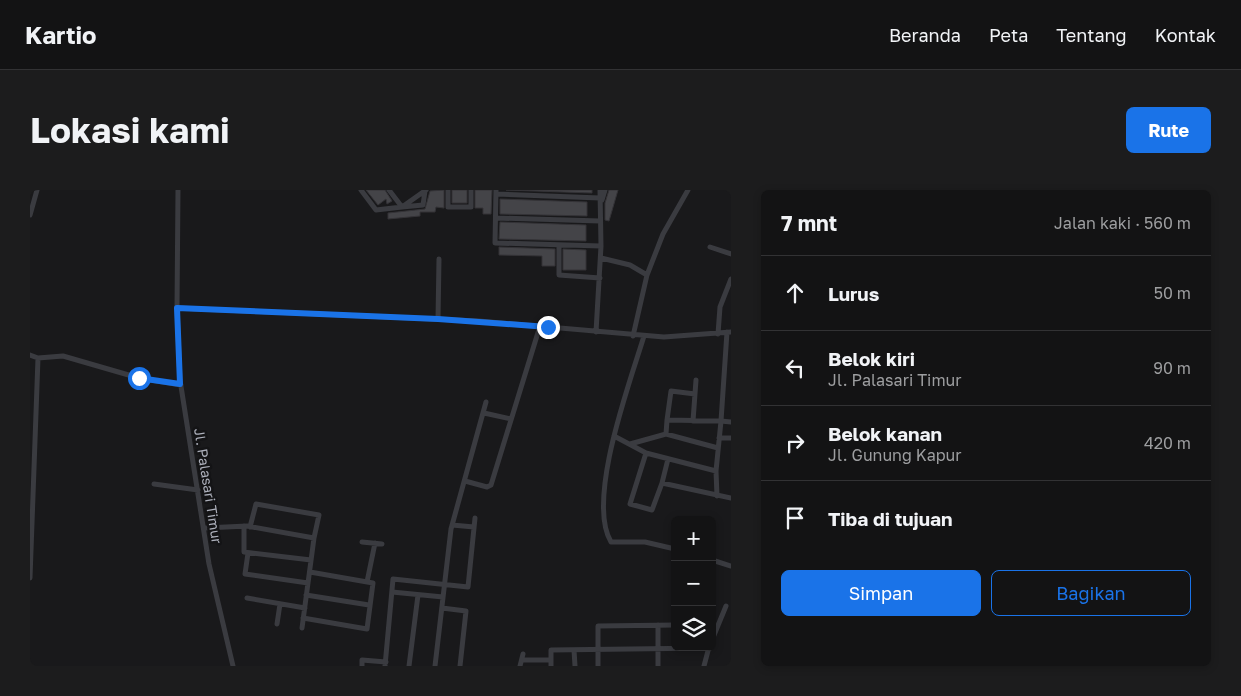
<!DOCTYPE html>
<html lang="id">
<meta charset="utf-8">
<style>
:root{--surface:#131314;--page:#1c1c1d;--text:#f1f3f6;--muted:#9d9ea0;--line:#323234;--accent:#1a73e8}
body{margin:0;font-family:"Golos Text",sans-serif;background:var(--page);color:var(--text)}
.controls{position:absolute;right:15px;bottom:15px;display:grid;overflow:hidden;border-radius:8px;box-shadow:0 2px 8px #0003}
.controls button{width:45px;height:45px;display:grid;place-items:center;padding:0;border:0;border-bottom:1px solid var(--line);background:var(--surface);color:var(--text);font:25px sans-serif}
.stop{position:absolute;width:15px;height:15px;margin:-11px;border:4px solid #1a73e8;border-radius:50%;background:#fff}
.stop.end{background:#1a73e8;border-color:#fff;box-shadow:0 1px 5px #0008}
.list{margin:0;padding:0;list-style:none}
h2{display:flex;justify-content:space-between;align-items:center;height:65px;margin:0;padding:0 20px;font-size:21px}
h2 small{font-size:16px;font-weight:400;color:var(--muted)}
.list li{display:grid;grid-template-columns:32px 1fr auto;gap:15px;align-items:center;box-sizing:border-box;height:75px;padding:0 20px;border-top:1px solid var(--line)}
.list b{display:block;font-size:19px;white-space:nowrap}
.list p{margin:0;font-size:16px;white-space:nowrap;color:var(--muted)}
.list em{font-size:16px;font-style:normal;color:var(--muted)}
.actions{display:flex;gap:10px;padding:15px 20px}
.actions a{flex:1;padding:11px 0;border:1px solid var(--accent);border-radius:8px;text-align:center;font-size:18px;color:var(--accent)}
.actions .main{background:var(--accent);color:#fff}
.icon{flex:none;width:28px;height:28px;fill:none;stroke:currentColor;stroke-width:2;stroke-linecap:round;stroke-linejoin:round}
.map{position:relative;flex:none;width:701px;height:476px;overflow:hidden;border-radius:8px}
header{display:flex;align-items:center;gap:30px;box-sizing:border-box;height:70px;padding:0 25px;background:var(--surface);border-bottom:1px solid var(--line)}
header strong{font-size:24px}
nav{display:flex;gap:28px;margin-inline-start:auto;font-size:18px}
.intro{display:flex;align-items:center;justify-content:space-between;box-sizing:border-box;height:120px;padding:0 30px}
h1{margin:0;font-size:35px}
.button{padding:12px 22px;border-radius:8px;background:var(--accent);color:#fff;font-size:18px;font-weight:700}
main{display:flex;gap:30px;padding:0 30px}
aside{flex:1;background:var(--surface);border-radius:8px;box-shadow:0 2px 8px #0003}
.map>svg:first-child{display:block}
</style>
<header>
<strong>Kartio</strong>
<nav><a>Beranda</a><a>Peta</a><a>Tentang</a><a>Kontak</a></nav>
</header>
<div class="intro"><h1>Lokasi kami</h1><a class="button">Rute</a></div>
<main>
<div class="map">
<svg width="701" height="476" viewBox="0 0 701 476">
<rect width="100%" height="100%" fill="#19191b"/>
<path fill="#444448" stroke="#343337" d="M336,0H355L362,11L357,14L356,9L348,15Z
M414,0V18L406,17L405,22H390V26L358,29V23L395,19L400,1Z
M422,0H437V13H422Z
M445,0H462L461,24H453V18H445Z
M476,0H562V3Z
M579,0H588L579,31L575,30V13Z
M470,9L557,12V26L470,24Z
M470,32L556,35V51L469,49Z
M469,57L525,59V76H512V66L469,65Z
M533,59L556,60V80H533Z"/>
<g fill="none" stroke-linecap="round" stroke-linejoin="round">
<path stroke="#3a3b40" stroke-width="5" d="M148,0L147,118L150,190L179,374L203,476
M331,0L346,20L372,17L396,0
M359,0L372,17L393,15L395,1
M418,0V17H441V0
M466,0L465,53L571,56
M466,4L570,8
M572,10L575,0
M0,25L7,0
M466,28L570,31
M529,55V85L570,88
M680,57L701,64
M571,68L600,75L617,85
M147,118L449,131L634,147L701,142
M408,129L409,69
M566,142L571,56L570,0
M697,142L691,231L701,232
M688,144L690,117L701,89
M603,146L617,85L633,44L658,0
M614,146C600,192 556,310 581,352H615L645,359
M0,165L8,168L33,166L109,188L151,195
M454,223L481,229
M637,230L641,201L665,204
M663,231L666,190
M636,244L637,230L691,231L686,281L687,306
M584,246L616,263L600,314L622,320L632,293L701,308
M689,248H701
M600,254L636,244L688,258
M616,263L686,281
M435,291L457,297L461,295L510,136
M632,293L638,269
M124,294L168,300
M422,335L444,337
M214,336V362L281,370
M220,337L226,314L289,325L284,348
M175,338L217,336L284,348L272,438
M332,352L352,354
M218,363L215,384L278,393
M682,370L701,376
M0,388L8,168
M337,392L345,353
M362,402L413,407
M276,405L339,415
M217,408L275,418
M412,418L436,421L430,476
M273,428L337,439L343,393L280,382
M247,434L250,414
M628,435V476
M682,450L696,416
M544,460L545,476
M492,470H521
M332,476V470L356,472
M355,476L363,389L438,397L445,328
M379,476L388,405
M405,476L421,339L456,212
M490,476L493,464
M521,476V460L679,458
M568,476V436L645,435
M674,476L679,457"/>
</g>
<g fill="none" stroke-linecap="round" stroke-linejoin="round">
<path stroke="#1a73e8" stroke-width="6" d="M109,188L150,194L147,118L408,129L518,137"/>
</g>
<g text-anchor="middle" stroke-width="5" stroke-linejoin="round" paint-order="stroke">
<g font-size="14" fill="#acafba" stroke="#141416">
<text transform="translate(178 296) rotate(81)" y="5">Jl. Palasari Timur</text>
</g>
</g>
</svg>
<div class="controls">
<button>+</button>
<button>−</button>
<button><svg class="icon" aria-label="layers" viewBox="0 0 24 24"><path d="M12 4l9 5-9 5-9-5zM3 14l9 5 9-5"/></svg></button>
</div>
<div class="stop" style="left:109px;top:188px"></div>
<div class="stop end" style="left:518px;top:137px"></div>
</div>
<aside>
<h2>7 mnt<small>Jalan kaki · 560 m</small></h2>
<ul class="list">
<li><svg class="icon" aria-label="ahead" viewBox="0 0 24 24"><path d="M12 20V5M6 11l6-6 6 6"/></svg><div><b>Lurus</b></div><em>50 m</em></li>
<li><svg class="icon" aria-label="left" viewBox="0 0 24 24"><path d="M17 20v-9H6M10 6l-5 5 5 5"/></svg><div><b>Belok kiri</b><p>Jl. Palasari Timur</p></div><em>90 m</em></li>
<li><svg class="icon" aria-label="right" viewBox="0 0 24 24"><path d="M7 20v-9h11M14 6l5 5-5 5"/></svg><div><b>Belok kanan</b><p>Jl. Gunung Kapur</p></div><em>420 m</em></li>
<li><svg class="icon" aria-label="arrive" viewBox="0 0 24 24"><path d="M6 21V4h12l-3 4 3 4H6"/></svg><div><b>Tiba di tujuan</b></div></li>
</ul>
<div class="actions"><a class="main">Simpan</a><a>Bagikan</a></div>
</aside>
</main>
